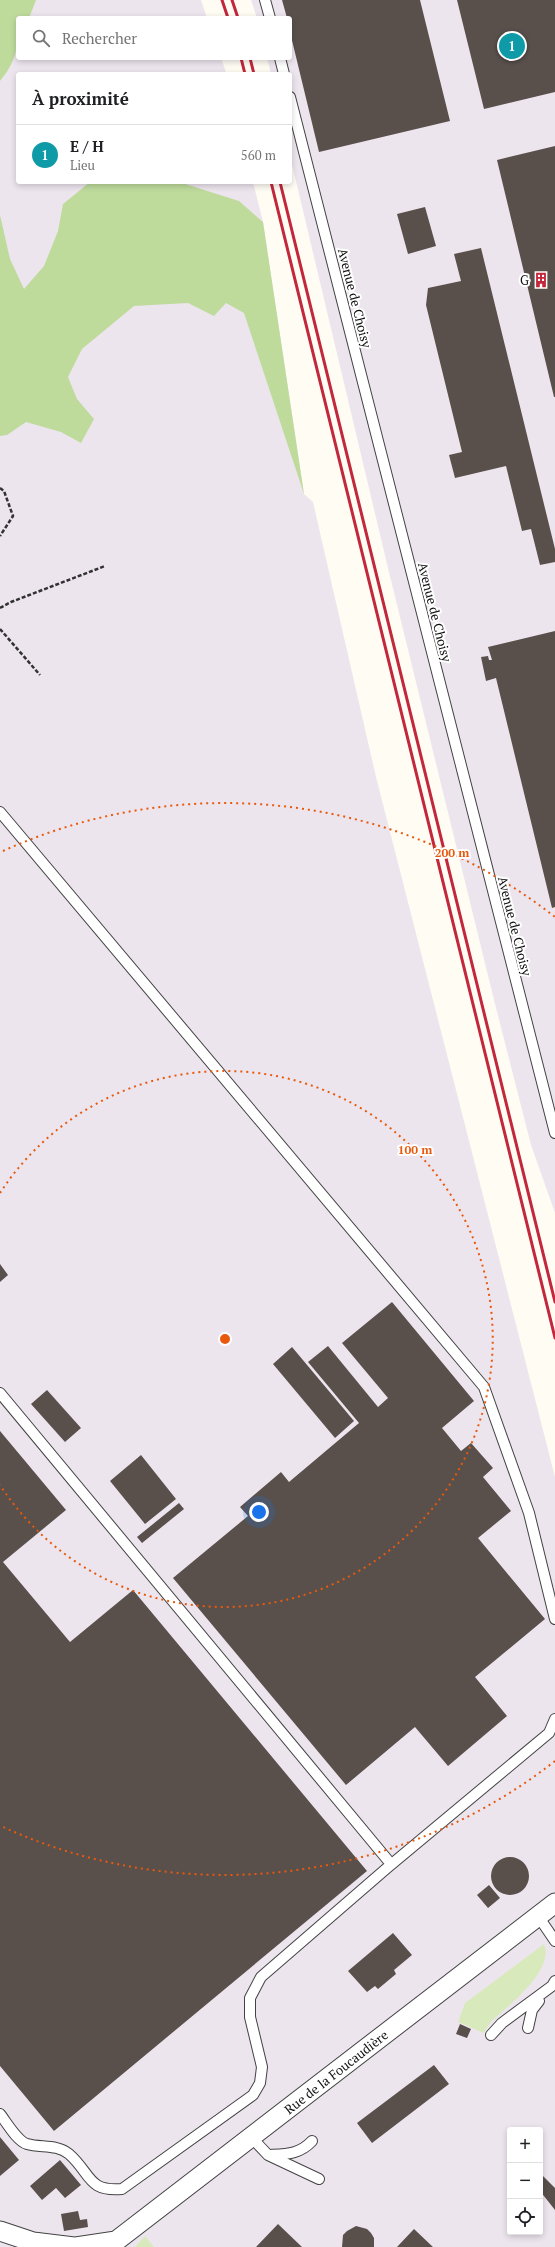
<!DOCTYPE html>
<html lang="fr">
<meta charset="utf-8">
<style>
:root{--surface:#fff;--page:#f6f6f6;--text:#202124;--muted:#757577;--line:#e0e0e0;--accent:#2563eb}
body{margin:0;font-family:"PT Serif",serif;background:var(--page);color:var(--text)}
.controls{position:absolute;right:12px;bottom:12px;display:grid;overflow:hidden;border-radius:4px;box-shadow:0 2px 6px #0003}
.controls button{width:36px;height:36px;display:grid;place-items:center;padding:0;border:0;border-bottom:1px solid var(--line);background:var(--surface);color:var(--text);font:20px sans-serif}
.you{position:absolute;left:259px;top:1512px;width:14px;height:14px;margin:-10px;border:3px solid #fff;border-radius:50%;background:#1a73e8;box-shadow:0 0 0 6px #1a73e833}
.badge{display:grid;place-items:center;width:26px;height:26px;border-radius:50%;background:var(--accent);color:#fff;font-size:13px;font-weight:700}
.pin{position:absolute;translate:-50% -50%;border:2px solid #fff;box-shadow:0 1px 4px #0006}
.list{margin:0;padding:0;list-style:none}
h2{display:flex;justify-content:space-between;align-items:center;height:52px;margin:0;padding:0 16px;font-size:17px}
h2 small{font-size:13px;font-weight:400;color:var(--muted)}
.list li{display:grid;grid-template-columns:26px 1fr auto;gap:12px;align-items:center;box-sizing:border-box;height:60px;padding:0 16px;border-top:1px solid var(--line)}
.list b{display:block;font-size:15px;white-space:nowrap}
.list p{margin:0;font-size:13px;white-space:nowrap;color:var(--muted)}
.list em{font-size:13px;font-style:normal;color:var(--muted)}
.icon{flex:none;width:22px;height:22px;fill:none;stroke:currentColor;stroke-width:2;stroke-linecap:round;stroke-linejoin:round}
.map{position:relative;flex:none;width:555px;height:2247px;overflow:hidden}
.search{position:absolute;background:var(--surface);box-shadow:0 2px 6px #0003;left:16px;top:16px;width:276px;height:44px;display:flex;align-items:center;gap:10px;box-sizing:border-box;padding:0 14px;border-radius:4px;color:var(--muted);font-size:15px}
.panel{position:absolute;background:var(--surface);box-shadow:0 2px 6px #0003;left:16px;top:72px;width:276px;height:112px;border-radius:4px}
.map>svg:first-child{display:block}
</style>
<div class="map">
<svg width="555" height="2247" viewBox="0 0 555 2247">
<rect width="100%" height="100%" fill="#fffcf4"/>
<path fill="#ede5ee" fill-rule="evenodd" d="M0,0H201L207,18H18V58H221L225,69L226,74H18V182H253L263,222L304,494L313,502L376,777L555,1477V2247H0ZM510,2130H540V2232H510Z
M251,0H555V1213L531,1145L495,1004L387,564L290,156V74H271L267,58H290V18H257Z"/>
<path fill="#d8eabc" d="M544,1944C555,1970 509,2005 493,2020C489,2023 487,2028 484,2033L458,2022L465,2003Z
M145,2236L154,2247H135Z"/>
<path fill="#bedb9c" d="M0,0H36L29,18H18C18,46 18,59 0,81Z
M90,182H179L239,201L263,222L304,494L244,313L226,303L214,316L188,303L134,306L82,349L68,377L77,399L94,419L81,443L61,432L26,422L7,435L0,436V215L10,259L24,289L44,266L58,231L63,204Z"/>
<path fill="#59504c" d="M282,0H420L450,121L319,152L290,32V18H287Z
M457,0H555V92L484,109Z
M555,146V397H554L497,160Z
M425,207L436,246L408,254L397,214Z
M481,248L555,549V562L540,565L531,529L522,531L506,466L455,478L449,455L462,452L426,305L428,288L461,281L454,254Z
M555,631V907L552,908L496,678L486,681L481,657L488,656L489,660H492L488,647Z
M0,1264L8,1275L0,1282Z
M392,1302L474,1401L442,1428L461,1451L471,1443L493,1468L483,1477L511,1511L478,1538L545,1619L475,1677L507,1716L448,1766L415,1727L346,1785L173,1578L248,1516L240,1507L281,1472L289,1482L359,1423L308,1362L328,1346L378,1407L388,1398L342,1343Z
M292,1347L354,1421L335,1438L273,1364Z
M47,1390L81,1428L65,1442L31,1404Z
M0,1431L66,1510L3,1562L70,1642L133,1590L367,1871L54,2131L0,2066Z
M141,1455L176,1499L145,1524L110,1481Z
M179,1503L184,1509L142,1543L137,1537Z
M491 1876a19 19 0 1 1 38 0a19 19 0 1 1-38 0Z
M489,1885L500,1898L488,1908L477,1895Z
M393,1933L412,1955L394,1970L396,1974L378,1989L375,1986L367,1992L348,1971Z
M460,2024L471,2029L467,2038L456,2034Z
M434,2065L449,2084L372,2143L357,2123Z
M0,2137L19,2160L0,2176Z
M60,2160L81,2185L65,2198L56,2188L42,2200L30,2186Z
M542,2175L555,2188V2210L540,2191V2177Z
M78,2211L80,2220L87,2219L88,2227L64,2231L61,2214Z
M278,2224L302,2247H256Z
M356,2226L367,2229L371,2233L374,2238V2247H342L343,2235L347,2231Z
M414,2229L433,2247H397Z"/>
<g fill="none" stroke-linecap="round" stroke-linejoin="round">
<defs>
<path id="service" d="M265,0L270,18
M280,58L284,74
M290,97L555,1133
M0,812L484,1387L529,1513L555,1619
M0,1393L391,1864
M538,1916L555,1941
M528,2028L532,2010L539,2001
M491,2035L502,2023L552,1986L555,1981
M0,2114C7,2123 17,2141 27,2144C41,2148 57,2144 69,2154C91,2173 87,2192 122,2189L253,2095L260,2083L262,2067L250,2017V1998L261,1977L387,1868L549,1733L555,1719
M251,2137L268,2155L319,2179
M270,2155C287,2154 300,2154 312,2141"/>
<path id="minor" d="M0,2231L33,2242L74,2247
M76,2247L116,2241L555,1903"/>
</defs>
<use href="#service" stroke="#434343" stroke-width="12"/>
<use href="#minor" stroke="#434343" stroke-width="21"/>
<path stroke="#323232" stroke-width="2.5" stroke-dasharray="4 2" stroke-linecap="butt" d="M0,488L4,491L13,516L0,536
M0,608L11,602L105,566
M0,629L40,675"/>
<use href="#service" stroke="#fff" stroke-width="10"/>
<use href="#minor" stroke="#fff" stroke-width="19"/>
<path stroke="#c2273c" stroke-width="3" d="M222,0L228,18
M232,0L238,18
M241,58L245,74
M250,58L254,74
M271,182L555,1338
M280,182L555,1302"/>
</g>
<g fill="none" stroke="#e8590c" stroke-width="2" stroke-dasharray="2 4">
<path d="M0 1193A268 268 0 1 1 0 1485"/>
<path d="M555 1761A536 536 0 0 1 3 1827M3 851A536 536 0 0 1 555 917"/>
</g>
<defs>
<symbol id="building-bare" viewBox="-9 -9 18 18"><path d="M-4-6H4V6H1V3H-1V6H-4ZM-2.5-4.3h1.7v1.8h-1.7ZM.8-4.3h1.7v1.8H.8ZM-2.5-1h1.7V.8h-1.7ZM.8-1h1.7V.8H.8Z" fill="#c2273c" stroke="#fff" stroke-width="2.5" paint-order="stroke"/></symbol>
</defs>
<g fill-rule="evenodd">
<use href="#building-bare" x="530" y="269" width="22" height="22"/>
</g>
<g text-anchor="middle" stroke-width="4" stroke-linejoin="round" paint-order="stroke">
<g font-size="13" fill="#101010" stroke="#fff" text-anchor="end">
<text x="529" y="285">G</text>
</g>
<g font-size="13" fill="#101010" stroke="#fff">
<text transform="translate(355 298) rotate(76)" y="5">Avenue de Choisy</text>
<text transform="translate(435 612) rotate(76)" y="5">Avenue de Choisy</text>
<text transform="translate(515 926) rotate(76)" y="5">Avenue de Choisy</text>
<text transform="translate(336 2072) rotate(-38)" y="5">Rue de la Foucaudière</text>
</g>
</g>
<circle cx="225" cy="1339" r="6" fill="#e8590c" stroke="#fff" stroke-width="2"/>
<g font-size="12" text-anchor="middle" font-weight="bold" fill="#e8590c" stroke="#fff" stroke-width="4" stroke-linejoin="round" paint-order="stroke">
<text x="452" y="857">200 m</text>
<text x="415" y="1154">100 m</text>
</g>
</svg>
<div class="controls">
<button>+</button>
<button>−</button>
<button><svg class="icon" aria-label="locate" viewBox="0 0 24 24"><circle cx="12" cy="12" r="6"/><path d="M12 2v4M12 18v4M2 12h4M18 12h4"/></svg></button>
</div>
<div class="you"></div>
<div class="pin badge" style="left:512px;top:46px;background:#0f9aa8">1</div>
<div class="search"><svg class="icon" aria-label="search" viewBox="0 0 24 24"><circle cx="10" cy="10" r="6"/><path d="M15 15l6 6"/></svg>Rechercher</div>
<section class="panel">
<h2>À proximité<small></small></h2>
<ul class="list">
<li><span class="badge" style="background:#0f9aa8">1</span><div><b>E / H</b><p>Lieu</p></div><em>560 m</em></li>
</ul>
</section>
</div>
